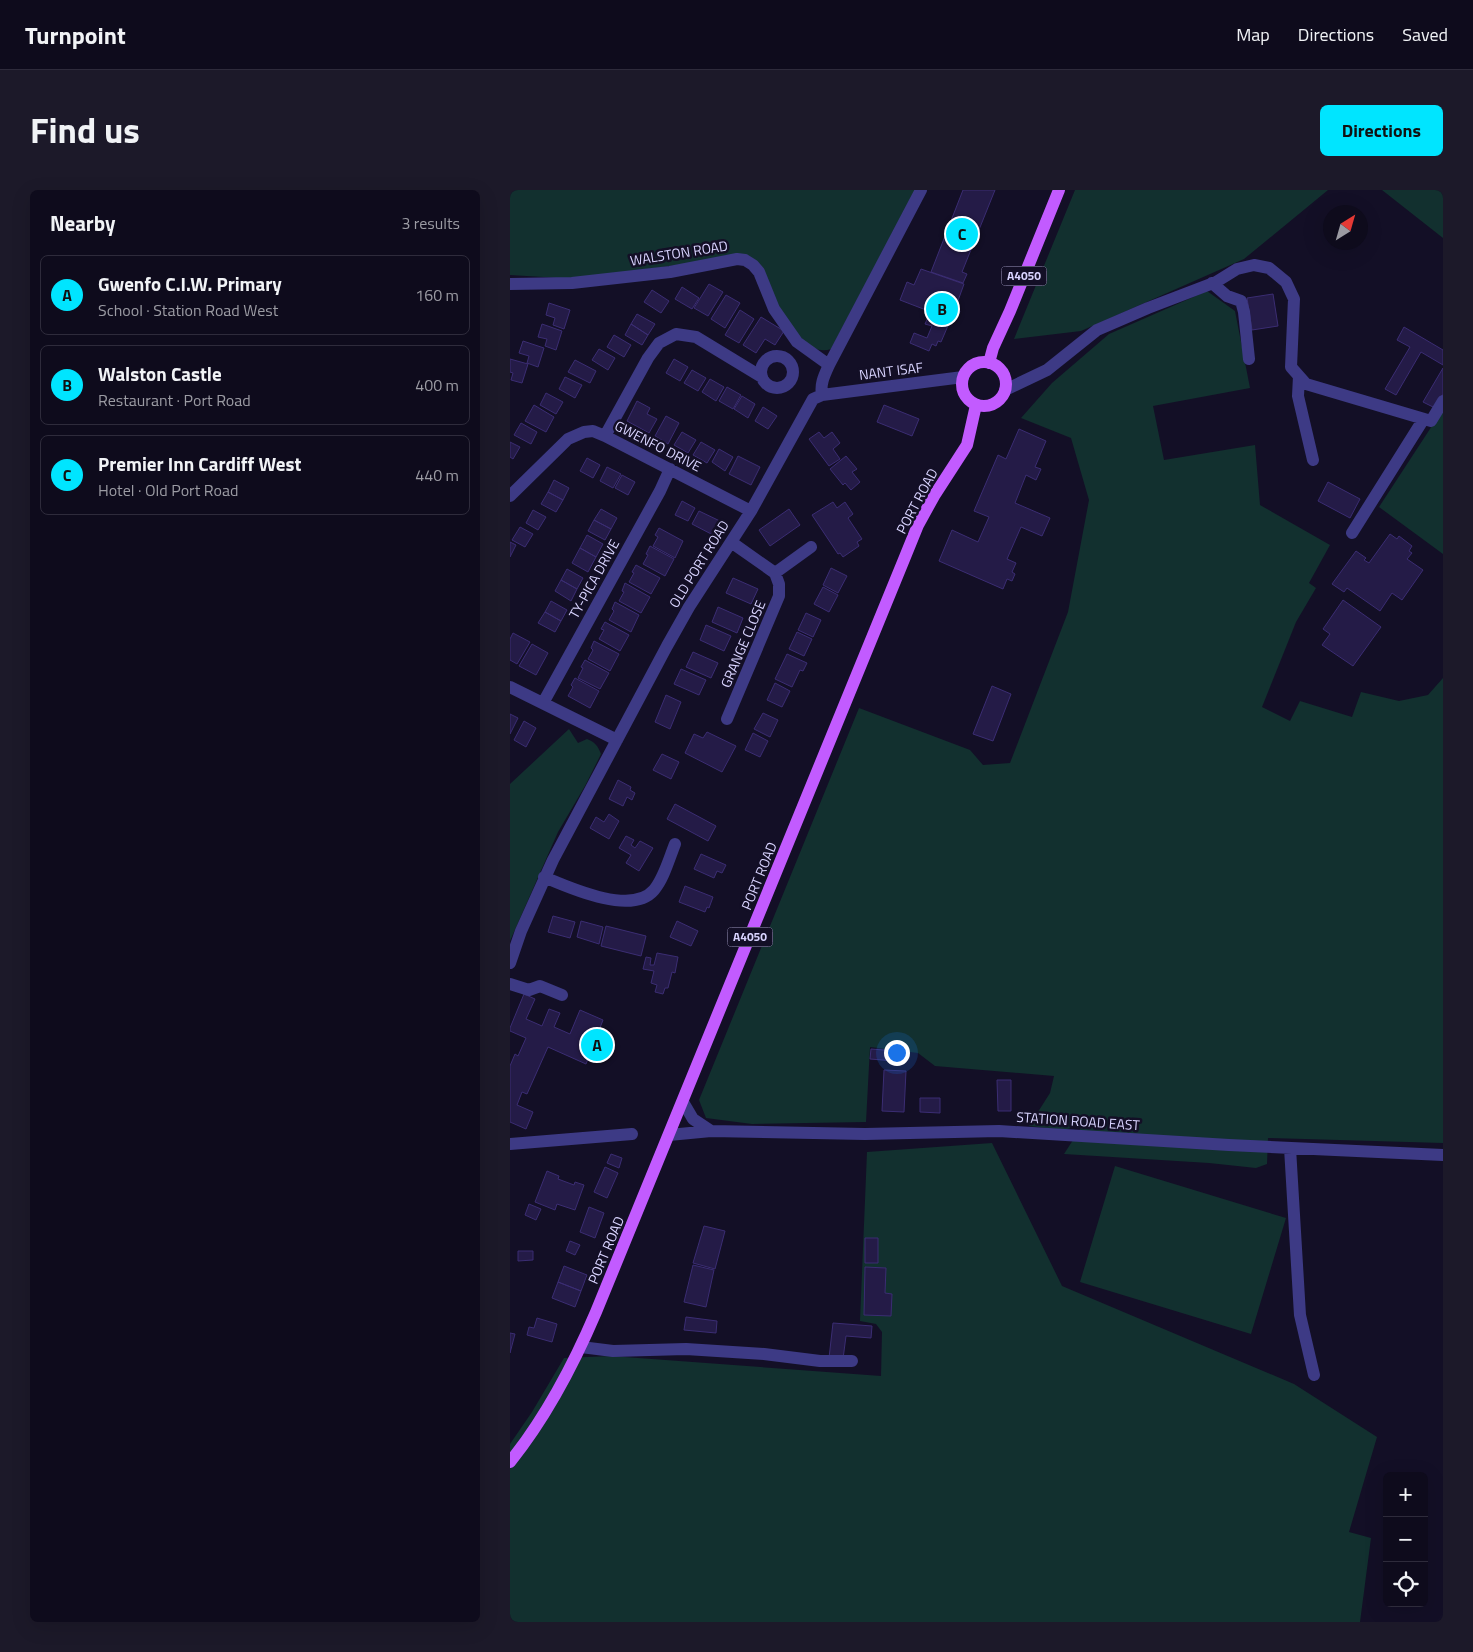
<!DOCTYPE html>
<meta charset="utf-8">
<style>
:root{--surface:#0e0b1c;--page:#1c1929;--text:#f1f3f6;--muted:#9b9ba3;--line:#2e2b3b;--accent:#00e5ff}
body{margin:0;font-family:"Titillium Web",sans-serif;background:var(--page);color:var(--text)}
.controls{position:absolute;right:15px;bottom:15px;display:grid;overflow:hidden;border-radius:8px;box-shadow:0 5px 20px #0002}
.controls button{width:45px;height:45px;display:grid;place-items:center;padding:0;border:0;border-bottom:1px solid var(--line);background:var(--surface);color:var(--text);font:25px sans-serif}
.compass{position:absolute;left:813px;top:15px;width:45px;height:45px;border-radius:50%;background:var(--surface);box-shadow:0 5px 20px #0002;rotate:37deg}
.you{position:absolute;left:386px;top:862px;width:18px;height:18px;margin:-12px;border:4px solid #fff;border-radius:50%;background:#1a73e8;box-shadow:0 0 0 8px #1a73e833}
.badge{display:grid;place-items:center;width:32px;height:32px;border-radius:50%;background:var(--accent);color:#111;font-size:16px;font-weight:700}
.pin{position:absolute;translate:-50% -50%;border:2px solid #fff;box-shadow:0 1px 5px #0006}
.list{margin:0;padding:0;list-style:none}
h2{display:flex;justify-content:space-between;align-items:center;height:65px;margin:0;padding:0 20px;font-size:21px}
h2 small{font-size:16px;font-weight:400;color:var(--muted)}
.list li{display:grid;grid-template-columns:32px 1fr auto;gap:15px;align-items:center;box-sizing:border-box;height:80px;margin:0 10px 10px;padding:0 10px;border:1px solid var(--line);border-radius:8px}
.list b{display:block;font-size:19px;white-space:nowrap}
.list p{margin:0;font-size:16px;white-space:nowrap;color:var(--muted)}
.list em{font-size:16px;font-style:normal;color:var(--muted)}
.icon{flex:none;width:28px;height:28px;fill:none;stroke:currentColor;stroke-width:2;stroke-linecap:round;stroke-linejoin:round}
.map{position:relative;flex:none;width:933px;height:1432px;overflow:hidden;border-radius:8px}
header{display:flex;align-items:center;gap:30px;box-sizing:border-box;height:70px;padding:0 25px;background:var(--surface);border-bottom:1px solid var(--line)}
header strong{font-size:24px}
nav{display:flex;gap:28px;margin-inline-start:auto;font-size:18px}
.intro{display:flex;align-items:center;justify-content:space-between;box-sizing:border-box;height:120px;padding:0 30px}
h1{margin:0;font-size:35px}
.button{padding:12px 22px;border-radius:8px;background:var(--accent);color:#111;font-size:18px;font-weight:700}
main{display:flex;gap:30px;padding:0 30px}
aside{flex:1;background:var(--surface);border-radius:8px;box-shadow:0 5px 20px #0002}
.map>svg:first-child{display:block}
</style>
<header>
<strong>Turnpoint</strong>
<nav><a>Map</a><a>Directions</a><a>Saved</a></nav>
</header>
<div class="intro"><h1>Find us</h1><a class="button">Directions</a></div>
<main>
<aside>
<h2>Nearby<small>3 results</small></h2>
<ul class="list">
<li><span class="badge">A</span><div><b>Gwenfo C.I.W. Primary</b><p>School · Station Road West</p></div><em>160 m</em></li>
<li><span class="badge">B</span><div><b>Walston Castle</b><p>Restaurant · Port Road</p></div><em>400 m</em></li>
<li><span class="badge">C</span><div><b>Premier Inn Cardiff West</b><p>Hotel · Old Port Road</p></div><em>440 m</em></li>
</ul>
</aside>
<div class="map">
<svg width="933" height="1432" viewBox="0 0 933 1432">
<rect width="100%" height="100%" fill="#130f26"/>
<path fill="#12302f" d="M0,0H405L321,159C289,171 260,98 250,77L210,69L66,89L0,85Z
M565,0H818L734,69L571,141L504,149Z
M872,0H933V48Z
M697,101L725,121L740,198L643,216L654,270L745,255L750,315L820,355L799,393L806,398L786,432L752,517L780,531L790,511L842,527L851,502L889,511L918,505L933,488V953L758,948L757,974L746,978L699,973L554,964L574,933L555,940L519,936L540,903L544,886L425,876L408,863L360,857L356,932L242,934L196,928L189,910L349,518L460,560L473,575L500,573L558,422L579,310L561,248L511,228L542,193L599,144Z
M933,219V364L869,317Z
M59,539L68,553L77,549C85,552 88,556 91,564L75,596L48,642L0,751V594Z
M482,953L552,1096L784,1194L867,1247L839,1342L861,1348L850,1432H0V1254L22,1222L54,1168L101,1166L371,1186L372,1142L366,1134L350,1131L357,962Z
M605,976L776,1028L741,1144L570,1092Z"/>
<path fill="#241b47" stroke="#3b2d73" d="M453,0H485L452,82L457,84L453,93L421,82Z
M411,79L454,94L445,119L448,117L450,122L443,124L431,152L428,151L426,156L422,154L419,161L400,153L404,143L417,148L422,136L415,134L419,125L415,124L416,120L390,110L397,92L404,95Z
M199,94L213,102L198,126L184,118Z
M172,97L189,108L182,119L165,109Z
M142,100L159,111L151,123L134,112Z
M763,104L768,136L742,140L737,108Z
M216,105L230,113L215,138L201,129Z
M39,113L60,120L54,139L43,135L45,128L36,125Z
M230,120L244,129L229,153L215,145Z
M127,124L145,134L138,145L121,134Z
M251,127L274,141L265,155L255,149L246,163L233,155Z
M32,134L52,141L46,160L35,156L37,149L28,147Z
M121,134L138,145L132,155L115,145Z
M894,137L933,160V175L911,162L886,205L875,199L900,157L887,150Z
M104,145L121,155L114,167L97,157Z
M13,151L34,158L28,177L17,173L19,166L9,163Z
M89,159L105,168L98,180L82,170Z
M0,169L18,174L12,193L1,190L3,183L0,182Z
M164,169L178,177L170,191L156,183Z
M65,170L86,181L80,193L58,182Z
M933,178V204L925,218L913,212Z
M182,180L196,188L188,201L174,193Z
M55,187L72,195L65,208L49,199Z
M200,189L214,197L206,211L192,202Z
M217,197L231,205L223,219L209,211Z
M36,203L53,212L46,224L30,215Z
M232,206L245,214L238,228L224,219Z
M127,211L140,218L137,224L147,229L139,243L117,231Z
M24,215L44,227L36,242L15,231Z
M374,215L409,229L402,246L367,232Z
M253,217L267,226L258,239L245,231Z
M156,226L169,233L158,254L145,246Z
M11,233L27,242L21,254L4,245Z
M509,239L536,251L525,277L531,279L526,290L516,285L505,313L540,328L532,346L511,337L497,369L506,373L502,382L505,384L502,391L497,389L493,399L429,371L442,340L468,352L479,327L464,321L488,265L496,269Z
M172,242L186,250L178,263L164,255Z
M309,242L314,248L322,242L330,253L323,259L330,269L319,276L299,249Z
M0,252L10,257L3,269L0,267Z
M191,252L205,260L197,273L183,265Z
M209,259L223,267L215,281L202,272Z
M228,266L250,277L241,295L219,284Z
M336,266L347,279L342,282L350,292L341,300L335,293L333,295L320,279Z
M77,268L90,275L83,288L70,281Z
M97,277L111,284L103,298L90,291Z
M112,285L125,292L118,305L105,298Z
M44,290L59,298L53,310L38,302Z
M818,292L850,309L840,328L808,311Z
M38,302L53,310L46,322L31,314Z
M172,311L185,318L178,331L165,325Z
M323,312L327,318L335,312L343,324L338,328L352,349L347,352L349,356L333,367L330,363L328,364L302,325Z
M91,319L107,328L101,339L84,330Z
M279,319L290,335L260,356L249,340Z
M23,320L36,327L28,340L16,333Z
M189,321L212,332L205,346L182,334Z
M84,330L101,339L95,350L78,341Z
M10,337L23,344L15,357L2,350Z
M149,338L173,351L165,368L143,356L148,347L145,345Z
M880,344L887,349L889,346L902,356L899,361L902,363L897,369L913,380L892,410L882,403L870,421L837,398L834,402L822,394L846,361L856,368L854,370L859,373Z
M77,345L93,354L86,367L70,358Z
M0,352L6,355L0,367Z
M140,356L164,369L155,386L133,374L138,365L136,364Z
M70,358L86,367L78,382L62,373Z
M126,375L150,388L141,404L119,392L124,383L122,382Z
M321,378L337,386L328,403L313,395Z
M57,379L73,388L67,399L51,390Z
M223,388L248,399L241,414L216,403Z
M51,390L67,399L61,411L45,401Z
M115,393L140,407L131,423L109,411L114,402L112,401Z
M313,397L328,405L319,422L304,414Z
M833,410L871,437L843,476L812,455L820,444L813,439Z
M41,411L57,420L51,431L35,422Z
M105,412L129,425L121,442L99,430L104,421L102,419Z
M208,417L233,428L227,443L202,432Z
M35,422L51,431L45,442L28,433Z
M296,423L311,430L303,447L288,440Z
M95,432L119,445L110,461L89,449L94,440L91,439Z
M196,435L221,446L214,461L190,450Z
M287,442L302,449L294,466L279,459Z
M3,443L20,452L7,474L0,470V449Z
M84,451L109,464L100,481L78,469L83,460L81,458Z
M22,454L38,463L26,485L9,476Z
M183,462L208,473L201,488L176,477Z
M277,464L297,473L293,481L290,480L282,497L265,489Z
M75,470L99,483L90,499L68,488L73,478L71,477Z
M171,479L196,490L189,505L164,494Z
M65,488L89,501L80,518L58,506L63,497L61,495Z
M265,493L280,501L272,517L257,510Z
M482,496L501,504L483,551L463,544Z
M156,505L171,512L160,539L145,532Z
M253,523L268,530L260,547L244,539Z
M0,524L8,528L0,544Z
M14,531L26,538L16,557L4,550Z
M197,542L226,556L212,582L175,563L184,544L193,548Z
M243,543L258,551L250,567L235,560Z
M152,564L169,572L161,589L143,580Z
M108,590L121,597L120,600L125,603L122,610L117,607L113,616L99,609Z
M165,614L206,636L198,651L157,629Z
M99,624L109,631L99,649L80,638L86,627L94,632Z
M116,646L124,650L121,655L125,658L130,651L143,658L129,681L116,673L121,665L109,658Z
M191,664L216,675L212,683L207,681L204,688L184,679Z
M175,696L203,707L199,718L197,717L195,722L169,712Z
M43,726L65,732L60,748L38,742Z
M71,731L93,737L89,754L67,747Z
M167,731L188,741L181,756L160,747Z
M96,736L136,746L131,766L91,756Z
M147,763L168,767L165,783L162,782L158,798H155L153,804L145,802L147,795L141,793L144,781L133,779L136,767L141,768L140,775H144Z
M14,804L25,809L16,829L32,836L39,819L50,823L44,837L60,844L70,820L93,830L76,874L38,857L17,904L12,902L7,915L23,922L16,939L0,932V876L5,864L8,866L16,848L0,841V838Z
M361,859L386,861L385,871L360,869Z
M374,880L396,881L394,922L372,921Z
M487,890H501V921H488Z
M410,908H430V923L410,922Z
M101,964L112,968L109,978L97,973Z
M95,977L108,983L97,1008L84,1002Z
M37,981L49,986L48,989L64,995L65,992L74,995L65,1020L47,1014L45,1020L25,1012Z
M19,1014L31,1019L26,1030L15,1025Z
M79,1017L94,1023L85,1048L70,1042Z
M194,1036L215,1041L205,1079L183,1073Z
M355,1048H368V1073H355Z
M60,1051L70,1055L65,1065L56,1061Z
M8,1061H23V1070L8,1071Z
M183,1075L204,1080L196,1117L174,1112Z
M54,1076L77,1085L71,1101L48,1092Z
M355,1077L376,1078L375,1103L382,1104L381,1126L354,1125Z
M48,1092L71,1101L65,1117L42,1108Z
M176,1127L207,1131L206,1143L174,1140Z
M27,1128L47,1134L42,1152L17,1145L19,1137L24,1138Z
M323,1133L362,1136L361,1148L336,1146L333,1169L319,1168Z
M0,1143L5,1144L0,1163Z"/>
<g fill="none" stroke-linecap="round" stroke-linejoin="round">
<path stroke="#3d3a85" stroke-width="12" d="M702,93L717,106L731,111L734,122L739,169
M0,94L62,93L160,82L227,69L235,70L243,75L249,82L264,119L287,152L319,175
M251 182a16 16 0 1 1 32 0a16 16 0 1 1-32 0Z
M789,186L788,206L803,270
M495,200L537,180L587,140L638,118L706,92L727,79L744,75L759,78L776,92L784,109L781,177L796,194L921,231L933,211
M312,205C310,194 314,186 319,175L411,0
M95,246L138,168L149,153L166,144L186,147L252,187
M0,306L58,249L74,242L83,241L95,246L241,321
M842,343L913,230
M265,383L301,357
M0,497L107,550
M33,513L150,301L160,279
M217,529L269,406V394L265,383L221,352
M34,687C60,698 122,726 144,700C154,688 159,669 165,654
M0,773L11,741L43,670L157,456L179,417L241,321L303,209L312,205L453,187
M0,794L19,800L30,796L52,805
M173,912L183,929L201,941
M159,945L201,941L355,944L489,941L719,955L933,965
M0,954L122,944
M780,958L790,1125L804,1185
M71,1157L103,1161L176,1159L254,1164L310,1171H342"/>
<path stroke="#c25bff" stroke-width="12" d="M452 194a22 22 0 1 1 44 0a22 22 0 1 1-44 0Z
M479,173L483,158L500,121L549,0
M0,1272C37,1226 63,1176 86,1122L395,367L408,335L424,306L457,255L466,215"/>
</g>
<g text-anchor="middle" stroke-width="5" stroke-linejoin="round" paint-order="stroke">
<g fill="#130f26" stroke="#9e99be" stroke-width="1">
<rect x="491.5" y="76.5" width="45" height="19" rx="4"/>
<rect x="217.5" y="737.5" width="45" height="19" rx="4"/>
</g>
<g font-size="12" font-weight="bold" fill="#d9d4ff">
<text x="514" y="90">A4050</text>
<text x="240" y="751">A4050</text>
</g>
<g font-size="14" fill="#d9d4ff" stroke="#130f26">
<text transform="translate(169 63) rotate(-9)" y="5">WALSTON ROAD</text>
<text transform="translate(381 181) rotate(-7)" y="5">NANT ISAF</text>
<text transform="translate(148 256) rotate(27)" y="5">GWENFO DRIVE</text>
<text transform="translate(407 311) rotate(-62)" y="5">PORT ROAD</text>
<text transform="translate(189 374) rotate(-58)" y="5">OLD PORT ROAD</text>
<text transform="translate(84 389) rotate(-61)" y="5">TY-PICA DRIVE</text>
<text transform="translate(233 454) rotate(-67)" y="5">GRANGE CLOSE</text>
<text transform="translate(249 686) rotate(-68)" y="5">PORT ROAD</text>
<text transform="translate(568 931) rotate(4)" y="5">STATION ROAD EAST</text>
<text transform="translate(96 1060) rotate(-67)" y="5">PORT ROAD</text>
</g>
</g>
</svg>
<div class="controls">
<button>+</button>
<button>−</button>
<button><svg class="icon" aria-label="locate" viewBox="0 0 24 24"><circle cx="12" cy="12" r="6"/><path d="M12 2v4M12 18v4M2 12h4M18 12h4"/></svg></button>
</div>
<svg class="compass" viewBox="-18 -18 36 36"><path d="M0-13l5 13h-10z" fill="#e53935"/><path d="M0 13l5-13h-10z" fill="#9b9ba3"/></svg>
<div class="you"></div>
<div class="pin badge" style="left:87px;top:855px">A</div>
<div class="pin badge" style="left:432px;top:119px">B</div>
<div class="pin badge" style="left:452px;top:44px">C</div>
</div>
</main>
